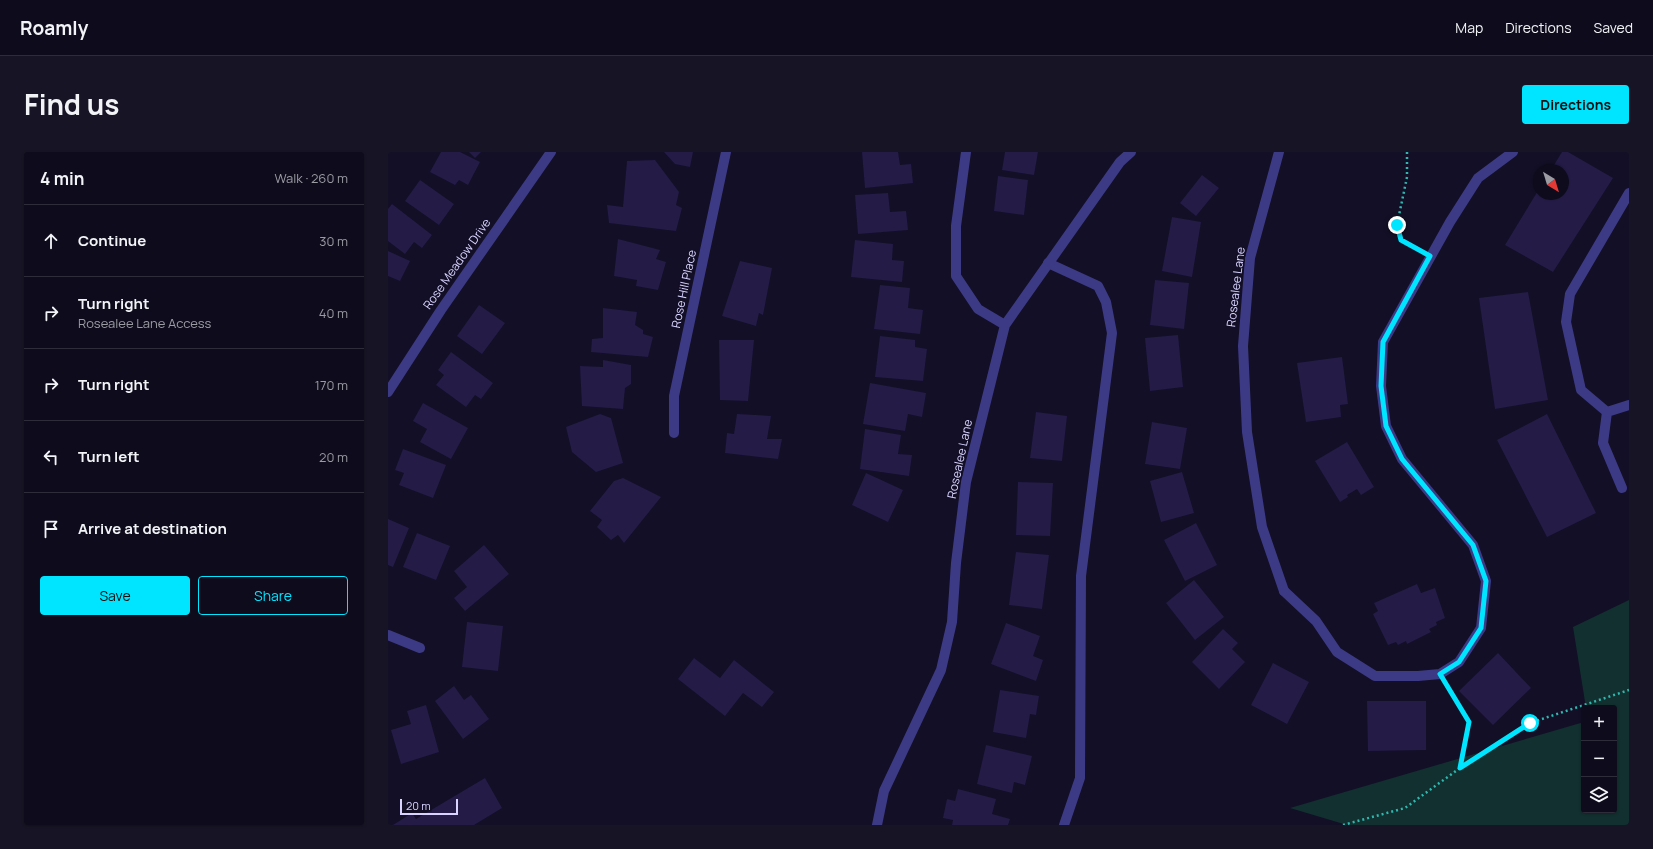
<!DOCTYPE html>
<meta charset="utf-8">
<style>
:root{--surface:#0e0b1c;--page:#171425;--text:#f1f3f6;--muted:#9b9ba3;--line:#2e2b3b;--accent:#00e5ff}
body{margin:0;font-family:Manrope,sans-serif;background:var(--page);color:var(--text)}
.controls{position:absolute;right:12px;bottom:12px;display:grid;overflow:hidden;border-radius:4px;box-shadow:0 1px 3px #0004}
.controls button{width:36px;height:36px;display:grid;place-items:center;padding:0;border:0;border-bottom:1px solid var(--line);background:var(--surface);color:var(--text);font:20px sans-serif}
.compass{position:absolute;left:1145px;top:12px;width:36px;height:36px;border-radius:50%;background:var(--surface);box-shadow:0 1px 3px #0004;rotate:142deg}
.scale{position:absolute;left:12px;bottom:10px;width:58px;box-sizing:border-box;padding-left:4px;border:2px solid #d9d4ff;border-top:0;font-size:11px;line-height:14px;white-space:nowrap;color:#d9d4ff;-webkit-text-stroke:3px #130f26;paint-order:stroke}
.stop{position:absolute;width:12px;height:12px;margin:-9px;border:3px solid #00e5ff;border-radius:50%;background:#fff}
.stop.end{background:#00e5ff;border-color:#fff;box-shadow:0 1px 4px #0008}
.list{margin:0;padding:0;list-style:none}
h2{display:flex;justify-content:space-between;align-items:center;height:52px;margin:0;padding:0 16px;font-size:17px}
h2 small{font-size:13px;font-weight:400;color:var(--muted)}
.list li{display:grid;grid-template-columns:26px 1fr auto;gap:12px;align-items:center;box-sizing:border-box;height:72px;padding:0 16px;border-top:1px solid var(--line)}
.list b{display:block;font-size:15px;white-space:nowrap}
.list p{margin:0;font-size:13px;white-space:nowrap;color:var(--muted)}
.list em{font-size:13px;font-style:normal;color:var(--muted)}
.actions{display:flex;gap:8px;padding:12px 16px}
.actions a{flex:1;padding:9px 0;border:1px solid var(--accent);border-radius:4px;text-align:center;font-size:14px;color:var(--accent)}
.actions .main{background:var(--accent);color:#111}
.icon{flex:none;width:22px;height:22px;fill:none;stroke:currentColor;stroke-width:2;stroke-linecap:round;stroke-linejoin:round}
.map{position:relative;flex:none;width:1241px;height:673px;overflow:hidden;border-radius:4px}
header{display:flex;align-items:center;gap:24px;box-sizing:border-box;height:56px;padding:0 20px;background:var(--surface);border-bottom:1px solid var(--line)}
header strong{font-size:19px}
nav{display:flex;gap:22px;margin-inline-start:auto;font-size:14px}
.intro{display:flex;align-items:center;justify-content:space-between;box-sizing:border-box;height:96px;padding:0 24px}
h1{margin:0;font-size:28px}
.button{padding:10px 18px;border-radius:4px;background:var(--accent);color:#111;font-size:14px;font-weight:700}
main{display:flex;gap:24px;padding:0 24px}
aside{flex:1;background:var(--surface);border-radius:4px;box-shadow:0 1px 3px #0004}
.map>svg:first-child{display:block}
</style>
<header>
<strong>Roamly</strong>
<nav><a>Map</a><a>Directions</a><a>Saved</a></nav>
</header>
<div class="intro"><h1>Find us</h1><a class="button">Directions</a></div>
<main>
<aside>
<h2>4 min<small>Walk · 260 m</small></h2>
<ul class="list">
<li><svg class="icon" aria-label="ahead" viewBox="0 0 24 24"><path d="M12 20V5M6 11l6-6 6 6"/></svg><div><b>Continue</b></div><em>30 m</em></li>
<li><svg class="icon" aria-label="right" viewBox="0 0 24 24"><path d="M7 20v-9h11M14 6l5 5-5 5"/></svg><div><b>Turn right</b><p>Rosealee Lane Access</p></div><em>40 m</em></li>
<li><svg class="icon" aria-label="right" viewBox="0 0 24 24"><path d="M7 20v-9h11M14 6l5 5-5 5"/></svg><div><b>Turn right</b></div><em>170 m</em></li>
<li><svg class="icon" aria-label="left" viewBox="0 0 24 24"><path d="M17 20v-9H6M10 6l-5 5 5 5"/></svg><div><b>Turn left</b></div><em>20 m</em></li>
<li><svg class="icon" aria-label="arrive" viewBox="0 0 24 24"><path d="M6 21V4h12l-3 4 3 4H6"/></svg><div><b>Arrive at destination</b></div></li>
</ul>
<div class="actions"><a class="main">Save</a><a>Share</a></div>
</aside>
<div class="map">
<svg width="1241" height="673" viewBox="0 0 1241 673">
<rect width="100%" height="100%" fill="#130f26"/>
<path fill="#12302f" d="M1241,448V673H959L902,656L1196,570V658H1226V556H1198L1185,475Z"/>
<path fill="#241b47" d="M53,0H72L92,10L80,33L71,28L67,33L42,20Z
M81,0H93L87,6Z
M276,0H305L302,15L287,12Z
M474,0H510L512,13L523,12L525,31L477,36Z
M617,0H650L646,23L614,18Z
M1174,0H1180L1225,26L1165,120L1117,93L1151,37V42H1175V18H1163Z
M267,8L291,40L288,53L294,56L288,79L221,71L219,53L235,55L239,9Z
M814,23L831,36L808,64L792,51Z
M610,24L640,28L636,63L606,59Z
M32,28L66,52L51,73L17,49Z
M500,41L502,60L518,59L520,78L470,82L467,43Z
M4,52L44,83L34,96L26,90L17,102L0,89V57Z
M784,65L813,70L804,125L774,119Z
M230,87L272,98L268,107L278,110L270,138L248,134L249,128L226,124Z
M467,88L505,92L504,108L516,109L514,130L463,125Z
M0,99L22,109L12,129L0,124Z
M352,109L384,116L375,163L371,161L368,174L334,164Z
M767,128L801,131L796,177L762,173Z
M492,133L522,136L520,156L535,158L532,182L486,177Z
M1140,140L1160,248L1107,257L1091,146Z
M91,153L117,171L94,202L69,184Z
M215,156L249,160L247,173L255,178V182L265,185L260,205L203,200L204,187L215,186Z
M790,183L795,235L762,239L757,186Z
M492,184L527,188V195L539,197L535,229L487,225Z
M331,188H366L360,249L332,248Z
M63,200L105,231L93,247L87,243L78,255L48,233L56,223L50,218Z
M954,205L960,252L952,253L953,265L918,270L909,211Z
M215,208L243,213V232L237,236L235,257L194,254L192,214L215,215Z
M482,231L538,241L534,265L520,262L517,279L475,272Z
M35,251L80,276L63,307L32,290L39,277L25,269Z
M648,260L679,264L674,309L642,306Z
M212,262L223,266L235,311L208,320L184,300L178,275Z
M349,262L383,264L379,287H394L390,307L337,301L339,281L346,282Z
M1159,262L1208,361L1159,385L1109,288Z
M764,270L799,276L792,317L757,312Z
M477,277L513,283L510,302L524,303L521,324L472,317Z
M959,290L986,335L973,343L969,337L959,343L960,345L952,350L927,309Z
M15,297L58,313L45,346L11,333L16,321L7,318Z
M794,320L806,361L773,370L762,329Z
M478,321L515,338L500,370L464,353Z
M235,326L273,345L236,391L230,383L223,388L209,375L214,368L202,359L226,329Z
M630,330L665,331L662,384L628,383Z
M0,367L21,376L5,415L0,413Z
M808,371L829,413L797,429L776,388Z
M29,381L62,394L48,428L15,415Z
M96,393L121,422L77,459L66,446L79,435L66,419Z
M628,400L661,403L654,457L621,453Z
M806,428L836,465L807,488L778,451Z
M1029,432L1033,441L1047,436L1057,466L1048,470L1049,473L1041,477L1043,480L1019,492L1018,489L1010,493L1008,490L1000,493L985,462L990,459L986,451Z
M79,470L115,474L110,519L74,515Z
M618,471L652,484L645,504L655,508L648,529L603,512Z
M835,477L850,491L844,497L857,510L831,537L804,510Z
M1110,501L1143,536L1105,573L1071,539Z
M306,506L332,526L346,508L386,540L374,555L355,541L337,564L290,527Z
M885,511L921,530L899,572L863,553Z
M66,534L76,548L83,543L101,567L75,587L47,549Z
M612,538L651,544L648,563L642,562L638,586L605,580Z
M979,549H1038V598L980,599Z
M38,553L51,600L13,612L3,578L23,572L19,559Z
M598,593L644,604L637,633L626,630L624,641L589,632Z
M97,626L114,656L86,673H5L24,661L28,667Z
M570,637L608,647L604,662L622,667L620,673H564L565,668L555,666L559,647L567,649Z"/>
<g fill="none" stroke-linecap="round" stroke-linejoin="round">
<path stroke="#2fb8b0" stroke-width="2.5" stroke-dasharray="2 3" stroke-linecap="butt" d="M1019,0V25L1009,73L1013,87L1031,98
M1073,616L1142,571L1241,538
M955,673L1017,656L1072,616L1081,570L1059,535"/>
<path stroke="#3d3a85" stroke-width="10" d="M1241,41L1182,142L1178,170L1193,238L1219,260L1241,253
M660,111L710,134L718,150L724,181L693,424L692,626L676,673
M1219,260L1215,291L1234,336
M896,439L928,469L949,500L987,524H1030L1052,522L1071,510L1093,476L1098,429L1085,393L1014,307L998,274L993,234L995,190L1062,70L1090,26L1125,0"/>
<path stroke="#3d3a85" stroke-width="10" d="M578,0L568,74V124L590,157L617,173
M891,0L862,106L855,194L859,280L874,375L896,439
M0,240L53,158L163,0
M286,281V244L338,0
M0,483L32,496
M489,673L496,639L553,518L564,470L568,411L578,330L617,173L732,10L743,0"/>
</g>
<g fill="none" stroke-linecap="round" stroke-linejoin="round">
<path stroke="#00e5ff" stroke-width="5" d="M1009,73L1013,88L1042,104L995,190L993,234L998,274L1014,307L1085,393L1098,429L1093,476L1071,510L1052,522L1081,570L1072,616L1142,571"/>
</g>
<g text-anchor="middle" stroke-width="3" stroke-linejoin="round" paint-order="stroke">
<g font-size="12" fill="#d9d4ff" stroke="#130f26">
<text transform="translate(69 112) rotate(-55)" y="4">Rose Meadow Drive</text>
<text transform="translate(848 135) rotate(-83)" y="4">Rosealee Lane</text>
<text transform="translate(296 137) rotate(-78)" y="4">Rose Hill Place</text>
<text transform="translate(572 307) rotate(-78)" y="4">Rosealee Lane</text>
</g>
</g>
</svg>
<div class="controls">
<button>+</button>
<button>−</button>
<button><svg class="icon" aria-label="layers" viewBox="0 0 24 24"><path d="M12 4l9 5-9 5-9-5zM3 14l9 5 9-5"/></svg></button>
</div>
<svg class="compass" viewBox="-18 -18 36 36"><path d="M0-13l5 13h-10z" fill="#e53935"/><path d="M0 13l5-13h-10z" fill="#9b9ba3"/></svg>
<div class="scale">20 m</div>
<div class="stop" style="left:1142px;top:571px"></div>
<div class="stop end" style="left:1009px;top:73px"></div>
</div>
</main>
